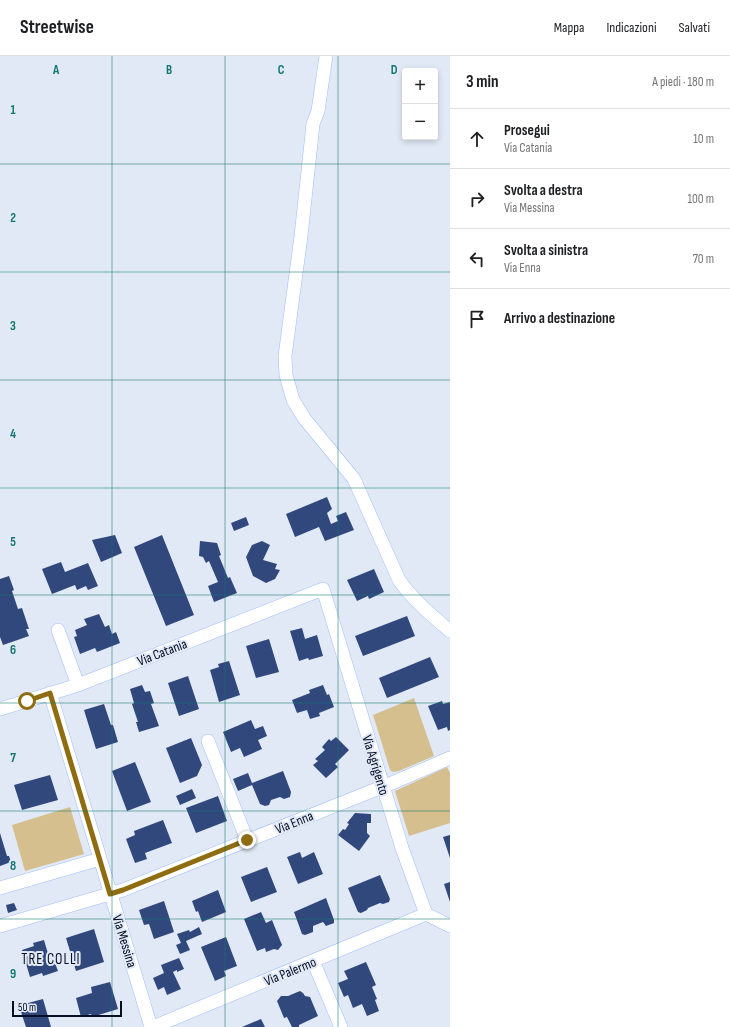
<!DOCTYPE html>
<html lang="it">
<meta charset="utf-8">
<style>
:root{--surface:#fff;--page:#f2f2f2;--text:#202124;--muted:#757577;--line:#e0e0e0}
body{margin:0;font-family:"Sofia Sans Condensed",sans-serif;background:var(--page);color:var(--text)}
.controls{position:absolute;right:12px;top:12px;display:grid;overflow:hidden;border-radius:4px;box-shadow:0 2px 6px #0003}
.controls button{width:36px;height:36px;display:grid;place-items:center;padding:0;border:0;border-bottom:1px solid var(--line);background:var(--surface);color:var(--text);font:20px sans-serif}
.scale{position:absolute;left:12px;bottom:10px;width:110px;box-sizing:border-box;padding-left:4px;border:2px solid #060f24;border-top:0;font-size:11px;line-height:14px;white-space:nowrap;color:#060f24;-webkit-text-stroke:3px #e2e9f6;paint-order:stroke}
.stop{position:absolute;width:12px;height:12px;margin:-9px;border:3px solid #8f6c10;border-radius:50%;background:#fff}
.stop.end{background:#8f6c10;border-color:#fff;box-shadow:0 1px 4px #0008}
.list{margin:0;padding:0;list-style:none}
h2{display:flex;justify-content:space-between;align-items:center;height:52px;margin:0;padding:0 16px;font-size:17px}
h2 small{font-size:13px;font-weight:400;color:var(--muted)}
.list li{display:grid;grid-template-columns:26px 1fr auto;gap:12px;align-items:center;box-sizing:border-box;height:60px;padding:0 16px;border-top:1px solid var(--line)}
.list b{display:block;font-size:15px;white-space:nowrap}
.list p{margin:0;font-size:13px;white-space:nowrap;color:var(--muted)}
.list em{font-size:13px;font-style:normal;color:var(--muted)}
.icon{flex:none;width:22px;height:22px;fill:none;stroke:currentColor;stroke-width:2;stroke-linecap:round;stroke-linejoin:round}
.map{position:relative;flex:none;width:450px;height:971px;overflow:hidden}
header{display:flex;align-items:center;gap:24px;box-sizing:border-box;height:56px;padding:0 20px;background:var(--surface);border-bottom:1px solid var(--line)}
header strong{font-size:19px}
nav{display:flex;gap:22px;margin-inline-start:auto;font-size:14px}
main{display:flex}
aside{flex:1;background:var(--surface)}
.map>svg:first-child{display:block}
</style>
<header>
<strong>Streetwise</strong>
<nav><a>Mappa</a><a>Indicazioni</a><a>Salvati</a></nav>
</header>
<main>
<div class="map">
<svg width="450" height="971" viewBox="0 0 450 971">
<rect width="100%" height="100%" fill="#e2e9f6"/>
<path fill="#d6bf8f" d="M414,642L434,700L399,715L393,716L390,714L373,659Z
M447,711L450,717V767L409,780L395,735Z
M70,751L84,798L25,815L12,769Z"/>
<path fill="#31487d" d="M327,441L332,453L327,457L331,468L338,465L336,460L346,456L354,474L325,485L319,471L295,481L286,458Z
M246,461L249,469L234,475L231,467Z
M115,479L122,497L101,506L92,484Z
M162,479L194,559L166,570L134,491Z
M200,485L217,487L221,499L219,500L228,522L230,521L237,537L214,546L208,530L218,526L209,505L206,507L203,501L199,500Z
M262,485L270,489L263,504L277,508L275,513L280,514L275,523L266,527L253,520L246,501L252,489Z
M61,506L65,516L88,507L98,530L88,534L86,530L77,534L75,529L52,538L42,513Z
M374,513L384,536L369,543L368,540L357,545L347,524Z
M9,520L14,534L12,535L18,553L22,552L29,573H26L29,580L3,589L0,581V523Z
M99,558L105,571L109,569L112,578L116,576L120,587L97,596L95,592L80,598L74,581L77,580L75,574L87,569L84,563Z
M407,560L415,580L363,600L355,580Z
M302,572L305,583L317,579L323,600L309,604L308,602L299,605L290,575Z
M269,583L279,616L256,622L246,590Z
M430,601L439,621L387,642L379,622Z
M229,605L240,639L219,646L210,614L219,611L218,608Z
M188,620L199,653L179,660L168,627Z
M142,629L145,636L150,635L154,647L151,648L159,670L139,676L136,666H138L132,648L134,647L130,633Z
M323,629L327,639L329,638L334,651L319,657L320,660L310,663L307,654L297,657L292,644L310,637L309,634Z
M442,645L443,648L450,646V674L448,675L447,671L438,674L428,650Z
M104,648L111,669H113L118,686L96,693L84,654Z
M251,664L255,673L263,670L267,680L258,684L262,693L244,701L240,692L231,696L223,676Z
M336,681L349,694L335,708L338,711L326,722L313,709L318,705L315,703L325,694L322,691L329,683L331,685Z
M191,682L202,709L197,720L180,727L166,692Z
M135,706L151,746L127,755L112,715Z
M283,715L291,736L290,741L284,743L280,741L271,744L269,749L265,750L260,748L252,729L238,735L233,723L248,717L252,727Z
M50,719L58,744L22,754L14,729Z
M192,733L196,742L180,749L176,740Z
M218,740L227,765L196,777L186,752Z
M355,757L371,758V767H367V777L370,780L359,795L338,779L343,773L345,774L349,768L347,767Z
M163,764L172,787L145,797L147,803L135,807L126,783L135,779L134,775Z
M0,777L7,800H9L11,806L0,810Z
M450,779V802L443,781Z
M300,796L302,802L314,796L323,818L298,828L287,801Z
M267,811L277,836L251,846L241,821Z
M380,819L390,843L389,846L383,848L380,847L368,852L367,854L361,857L358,856L348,832Z
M450,826V846L444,828Z
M218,834L226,856L202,866L198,855L196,856L192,845Z
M326,842L334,864V867L326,870L323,866L313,870V876L305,879L302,878L294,856Z
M164,845L174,876L154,883L149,868L144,869L139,854Z
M14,847L17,854L8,857L6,849Z
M261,856L266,867L272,864L282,889L278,894L274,893L266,896L265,892L257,895L244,863Z
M199,871L202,878L186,885L190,894L180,898L176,889L181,887L177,878L189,874L190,876Z
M94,873L104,906L76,915L66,882Z
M226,881L237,910L224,915L226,920L215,925L201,891Z
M44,884L51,908L55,907L58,915L43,920L42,917L30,921L22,894L34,890L33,887Z
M179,902L184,913L177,916V914L173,916L181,933L167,939L164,931L158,934L153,922L164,917L161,909Z
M366,906L376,929L372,931L377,943L375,944L379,955L367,960L362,948L353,952L348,939L344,941L338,927L348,923L344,915Z
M110,926L118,953L92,961L91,958L81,961L76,942L92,937L91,931Z
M300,935L303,937L305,940L310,941L318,960L299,969V971H292L287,961L284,962L277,945L281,940H288Z
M43,943L51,971H26L21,956L30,954L28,947Z
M261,963L265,971H242Z"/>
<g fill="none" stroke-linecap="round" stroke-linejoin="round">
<defs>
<path id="street" d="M326,0L318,55L313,68L301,180L285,300L286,319L293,344L304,362L354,423L399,524C413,544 431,559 450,575
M58,574L78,629
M50,637L151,971
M0,653L78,629L323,533L402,792L426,858L450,870
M208,685L247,784
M0,832L100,803
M0,870L123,834L392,727L450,702
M313,905L341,971
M153,971L426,858"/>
</defs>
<use href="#street" stroke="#a0bdfa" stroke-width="14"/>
<use href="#street" stroke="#fff" stroke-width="13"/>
</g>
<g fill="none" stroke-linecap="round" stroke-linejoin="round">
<path stroke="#8f6c10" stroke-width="5" d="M27,645L50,637L110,838L123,834L247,784"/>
</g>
<path fill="none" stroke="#0f766e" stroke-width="1" stroke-opacity="0.55" d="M112,0V971M225,0V971M338,0V971M0,108H450M0,216H450M0,324H450M0,432H450M0,539H450M0,647H450M0,755H450M0,863H450"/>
<g text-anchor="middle" stroke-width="4" stroke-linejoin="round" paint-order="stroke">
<g font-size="14" fill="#060f24" stroke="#e2e9f6">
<text transform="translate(162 596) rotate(-21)" y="5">Via Catania</text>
<text transform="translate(376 709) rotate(73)" y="5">Via Agrigento</text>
<text transform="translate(294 766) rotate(-22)" y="5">Via Enna</text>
<text transform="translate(125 885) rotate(73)" y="5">Via Messina</text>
<text transform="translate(290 915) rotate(-22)" y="5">Via Palermo</text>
</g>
<g font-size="15" letter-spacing="1" fill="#060f24" stroke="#e2e9f6">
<text x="51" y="908">TRE COLLI</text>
</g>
</g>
<g font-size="13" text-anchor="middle" font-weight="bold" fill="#0f766e" stroke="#e2e9f6" stroke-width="4" stroke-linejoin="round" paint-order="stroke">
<text x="56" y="18">A</text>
<text x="169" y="18">B</text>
<text x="281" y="18">C</text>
<text x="394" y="18">D</text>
<text x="13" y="58">1</text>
<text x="13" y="166">2</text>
<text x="13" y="274">3</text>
<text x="13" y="382">4</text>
<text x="13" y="490">5</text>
<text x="13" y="598">6</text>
<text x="13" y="706">7</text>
<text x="13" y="814">8</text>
<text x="13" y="922">9</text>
</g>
</svg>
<div class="controls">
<button>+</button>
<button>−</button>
</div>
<div class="scale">50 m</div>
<div class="stop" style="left:27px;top:645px"></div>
<div class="stop end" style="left:247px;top:784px"></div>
</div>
<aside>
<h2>3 min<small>A piedi · 180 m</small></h2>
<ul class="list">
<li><svg class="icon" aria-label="ahead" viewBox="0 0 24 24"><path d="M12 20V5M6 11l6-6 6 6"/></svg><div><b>Prosegui</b><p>Via Catania</p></div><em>10 m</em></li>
<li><svg class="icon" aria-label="right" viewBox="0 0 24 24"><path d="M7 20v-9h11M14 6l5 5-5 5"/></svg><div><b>Svolta a destra</b><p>Via Messina</p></div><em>100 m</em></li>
<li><svg class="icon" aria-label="left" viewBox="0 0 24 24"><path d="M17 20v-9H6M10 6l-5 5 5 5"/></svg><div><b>Svolta a sinistra</b><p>Via Enna</p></div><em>70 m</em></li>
<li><svg class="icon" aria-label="arrive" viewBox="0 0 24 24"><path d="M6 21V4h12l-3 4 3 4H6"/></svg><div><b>Arrivo a destinazione</b></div></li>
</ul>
</aside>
</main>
